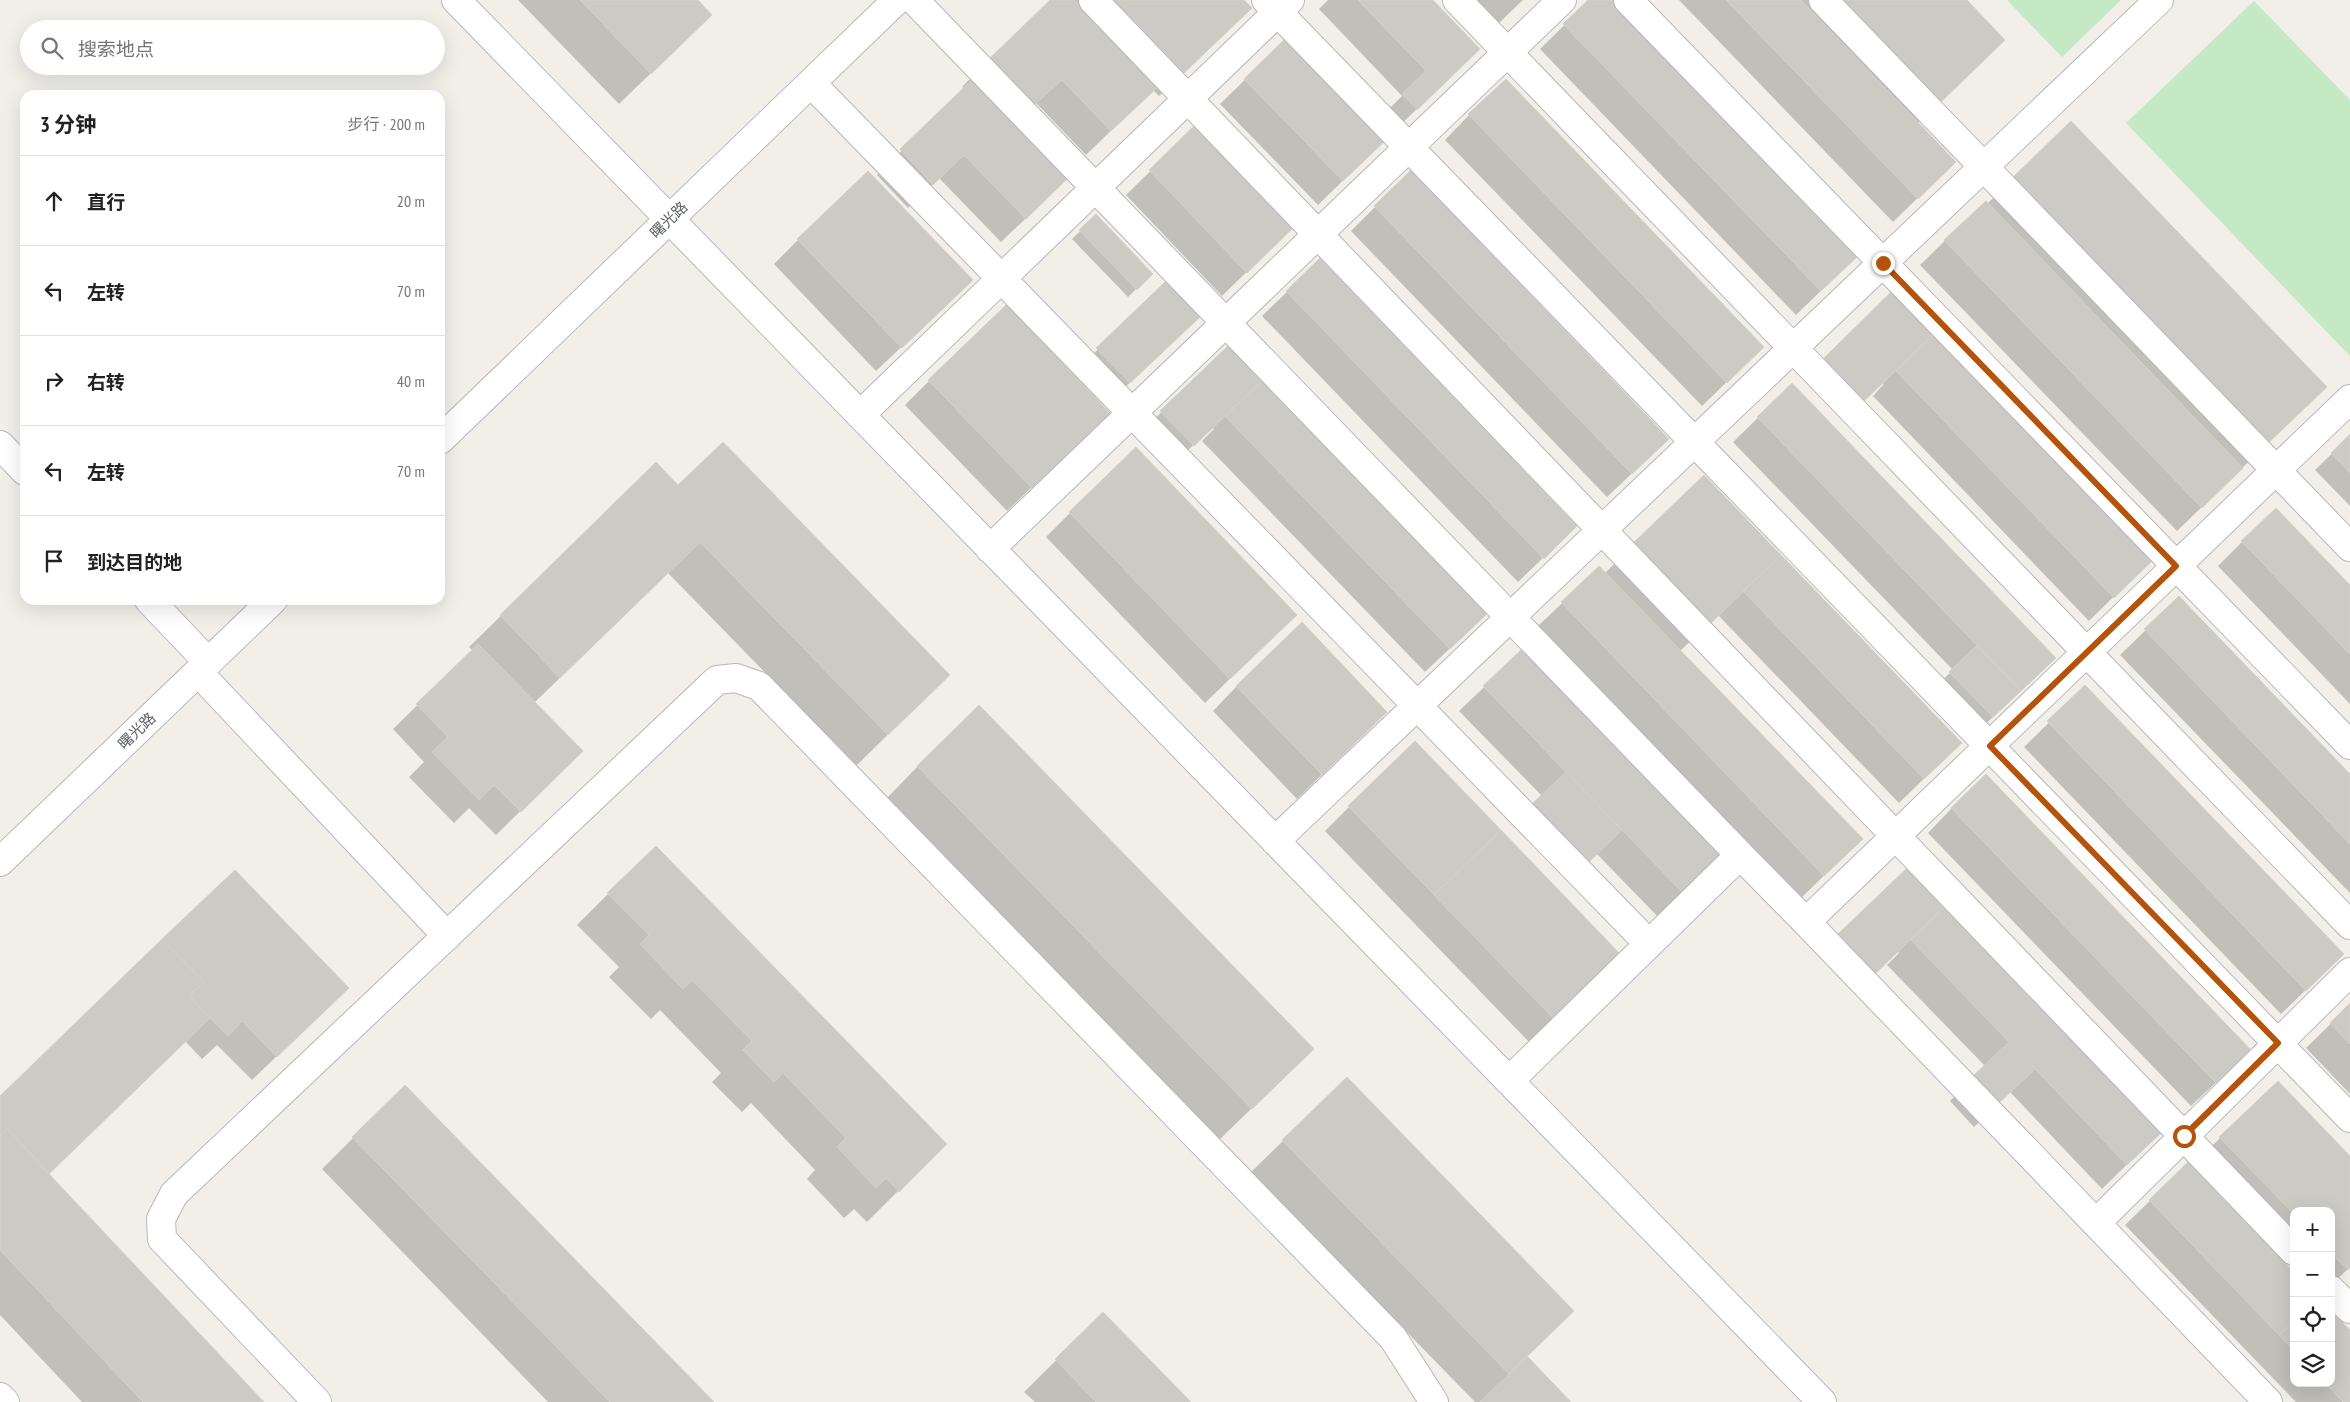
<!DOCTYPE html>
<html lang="zh">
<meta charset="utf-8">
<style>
:root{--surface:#fff;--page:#f6f6f6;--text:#222;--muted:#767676;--line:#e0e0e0}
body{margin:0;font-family:"PT Sans Narrow","Noto Sans SC",sans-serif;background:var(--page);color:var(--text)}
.controls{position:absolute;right:15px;bottom:15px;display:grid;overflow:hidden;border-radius:10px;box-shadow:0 5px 20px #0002}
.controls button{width:45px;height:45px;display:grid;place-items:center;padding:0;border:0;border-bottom:1px solid var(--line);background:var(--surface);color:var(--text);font:25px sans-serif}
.stop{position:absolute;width:15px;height:15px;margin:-11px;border:4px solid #b45309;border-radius:50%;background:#fff}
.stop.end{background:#b45309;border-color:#fff;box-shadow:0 1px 5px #0008}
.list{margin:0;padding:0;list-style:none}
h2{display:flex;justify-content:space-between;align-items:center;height:65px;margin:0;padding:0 20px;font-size:21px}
h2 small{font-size:16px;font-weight:400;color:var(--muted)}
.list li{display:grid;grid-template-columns:32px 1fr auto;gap:15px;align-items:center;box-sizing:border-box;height:90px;padding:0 20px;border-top:1px solid var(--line)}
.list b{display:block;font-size:19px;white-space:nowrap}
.list em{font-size:16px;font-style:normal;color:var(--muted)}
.icon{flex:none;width:28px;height:28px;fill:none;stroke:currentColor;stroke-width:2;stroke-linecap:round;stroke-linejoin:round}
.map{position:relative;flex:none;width:2350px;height:1402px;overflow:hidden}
.search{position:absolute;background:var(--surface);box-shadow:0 5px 20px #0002;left:20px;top:20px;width:425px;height:55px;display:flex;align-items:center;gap:12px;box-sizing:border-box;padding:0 18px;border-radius:28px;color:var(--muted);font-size:19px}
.panel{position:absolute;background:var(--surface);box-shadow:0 5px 20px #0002;left:20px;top:90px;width:425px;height:515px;border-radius:15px}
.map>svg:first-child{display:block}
</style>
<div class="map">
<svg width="2350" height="1402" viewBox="0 0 2350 1402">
<rect width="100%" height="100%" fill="#f1efe8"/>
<path fill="#c5e8c5" d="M2007,0H2121L2062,57Z
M2254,1L2350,100V356L2126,123Z"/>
<path fill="#0003" d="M518,0H696L679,46L619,104Z
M1052,0H1243L1226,32L1159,96L1153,90L1086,155L1036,103L1018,120L1046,199L1001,242L939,178L908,208L877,175L965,89L962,87L986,62Z
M1328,0H1431L1454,73L1392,133L1379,119L1402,96L1319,9Z
M1477,0H1523L1499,23Z
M1590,0H1610L1832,280L1796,315L1540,49Z
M1679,0H1965L1972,71L1918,123L1930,186L1893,222Z
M1289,37L1362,162L1318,205L1220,104Z
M1469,115L1738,371L1702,406L1445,140Z
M1196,126L1268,251L1222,296L1126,195Z
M2009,183L2294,418L2177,531L1920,265L1985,202L1987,204Z
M1375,207L1643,463L1607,497L1351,231Z
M1096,216L1151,274L1128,297L1072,239Z
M798,240L947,304L876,371L774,264Z
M1320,260L1551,550L1518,582L1262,316Z
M1166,283L1181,333L1113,399L1081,366Z
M1892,293L2150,561L2089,621L1873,396L1884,384L1882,383Z
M1233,343L1466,633L1425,672L1202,441L1214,429L1212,427L1177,461L1145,428Z
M929,381L1084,437L1007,511L905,405Z
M1792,385L2030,682L1976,733L1933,689L1953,670L1733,442Z
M2350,436V506L2315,470Z
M656,464L678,487L917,706L856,766L668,573L534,703L557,775L496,835L469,808L454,823L409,777L424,762L393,729L473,651L469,647Z
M1704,477L1936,767L1899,803L1718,615L1680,651L1837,863L1799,900L1537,627L1599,568L1605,573Z
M1070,513L1271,639L1205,703L1046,537Z
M2242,542L2350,587V704L2218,566Z
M2179,598L2350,776V893L2120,655Z
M1522,651L1723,859L1661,920L1597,854L1517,821L1542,796L1459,711Z
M1237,686L1361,736L1297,799L1213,711Z
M2085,687L2318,978L2281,1014L2024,747Z
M918,766L1281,1080L1220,1139L887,798Z
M1349,807L1621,957L1531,1044L1325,831Z
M1952,808L2225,1074L2191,1106L1928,833Z
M1907,870L2159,1133L2102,1189L2010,1092L1974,1127L1950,1101L1985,1066L1887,965L1899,953L1897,951L1858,989L1822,952Z
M235,871L323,1012L252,1080L217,1045L202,1059L185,1041L48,1174L262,1402H82L0,1315V1098Z
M608,894L945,1144L867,1222L854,1209L844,1218L807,1179L815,1170L751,1103L742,1112L712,1082L721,1073L660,1010L651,1019L609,977L619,967L577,925Z
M2350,1005V1094L2306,1048Z
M1347,1079L1526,1357L1570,1402H1475L1251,1172Z
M353,1138L712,1402H548L322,1169Z
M2220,1138L2350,1158V1267L2331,1285V1211H2294V1263L2196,1162Z
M2188,1164L2294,1274V1383H2331L2350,1332V1402H2296L2125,1225Z
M1103,1314L1189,1402H1035L1024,1392Z"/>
<path fill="#cccac5" stroke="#d6d1c6" d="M580,0H698L712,15L651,74Z
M1050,0H1074L1158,87L1111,131L1062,80L1031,108L986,62Z
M1114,0H1244L1252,8L1184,73Z
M1358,0H1433L1480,49L1417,110L1402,94L1426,71Z
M1588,0H1612L1858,256L1821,291L1563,24Z
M1726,0H1801L1956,162L1918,199Z
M1843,0H1967L2005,40L1941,102Z
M1289,35L1388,138L1343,181L1244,79Z
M977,75L1072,174L1026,219L964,155L933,185L900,149Z
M1506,79L1764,347L1727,383L1468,114Z
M2071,121L2327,387L2263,448L2008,182Z
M1196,124L1294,227L1247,273L1149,170Z
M1411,170L1669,439L1632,474L1374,206Z
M868,171L973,280L902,348L797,239Z
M1986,201L2243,468L2202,508L1944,240Z
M1096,214L1153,274L1137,290L1079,230Z
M1320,258L1577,526L1544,559L1286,291Z
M1166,281L1200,317L1130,383L1096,348Z
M1892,291L1934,334L1862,403L1821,361Z
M1007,304L1110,413L1032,488L928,380Z
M1934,334L2152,561L2114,598L1896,371Z
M1233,341L1267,376L1194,446L1160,411Z
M1267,376L1492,609L1450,649L1225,416Z
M1792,383L2056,658L2021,691L1757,417Z
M2350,434V473L2331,453Z
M723,442L950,675L888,735L700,542L560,678L500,615L656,462L678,485Z
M1136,447L1297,615L1230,679L1069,512Z
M1704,475L1781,555L1707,627L1629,547Z
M2276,508L2350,585V654L2241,541Z
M1781,555L1962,743L1924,779L1743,591Z
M1599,566L1863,839L1824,876L1561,602Z
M2179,596L2350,774V844L2144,629Z
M1302,622L1387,712L1322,775L1236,686Z
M478,644L583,751L521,812L494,785L479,800L432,752L448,737L416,704Z
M1977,645L2021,691L1993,717L1949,672Z
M1522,649L1725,859L1686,896L1483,686Z
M2085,685L2344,954L2306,991L2047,721Z
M979,705L1314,1049L1252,1109L917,766Z
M1415,741L1501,830L1434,895L1348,806Z
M1566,772L1622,830L1588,863L1532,804Z
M1986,774L2251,1050L2216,1083L1951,808Z
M1501,830L1623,957L1556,1021L1434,895Z
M656,846L947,1144L899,1192L886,1178L876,1188L837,1147L846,1138L783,1073L774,1082L743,1050L752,1041L692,980L683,989L640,944L649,935L607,893Z
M1907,868L1944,907L1875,974L1838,934Z
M235,870L349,988L277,1057L242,1021L228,1036L189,996L204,982L162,939Z
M1944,907L2161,1133L2127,1165L2035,1069L1999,1103L1973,1076L2009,1042L1911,940Z
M162,939L204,982L189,996L210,1018L49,1174L8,1129L0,1136V1096Z
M2350,1003V1044L2330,1023Z
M1347,1077L1574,1311L1509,1374L1282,1140Z
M2278,1081L2350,1156V1268L2348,1270L2331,1253V1211H2294V1214L2219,1137Z
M405,1085L714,1402H610L352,1137Z
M8,1129L49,1174L264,1402H143L0,1250V1136Z
M2188,1162L2294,1272V1321L2279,1335L2149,1200Z
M2331,1311L2350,1330V1402H2343L2325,1383H2331Z
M1103,1312L1191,1402H1096L1055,1359Z
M2294,1321V1351L2279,1335Z
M1527,1356L1571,1402H1480L1509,1374Z"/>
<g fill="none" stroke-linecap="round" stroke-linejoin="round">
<defs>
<path id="minor" d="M456,0L1822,1402
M914,0L1740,855
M1093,0L2294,1251
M1266,0L2350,1118
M1457,0L2350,925
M1628,0L2350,745
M1823,0L2350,547
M811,83L1649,944
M860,415L1290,0
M440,440L897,0
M0,445L25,471
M990,549L1562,0
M149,600L208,662
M198,672L447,936
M1275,841L2159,0
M0,862L273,600
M1509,1081L1740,855L1806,922
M2096,1223L2350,972
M2331,1290L2350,1309
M0,1397L5,1402
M317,1402L162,1239L161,1219L174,1194L717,680L736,678L759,686L1393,1338L1434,1402
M2268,1402L1806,922L2350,399"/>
</defs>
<use href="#minor" stroke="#b5b8bc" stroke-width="30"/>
<use href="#minor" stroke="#fff" stroke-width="28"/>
</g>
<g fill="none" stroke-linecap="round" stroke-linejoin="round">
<path stroke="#b45309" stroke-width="6" d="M1883,263L2176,566L1990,746L2278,1043L2184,1136"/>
</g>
<g text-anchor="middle" stroke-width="4.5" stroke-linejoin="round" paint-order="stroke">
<g font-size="15" fill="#5f6368" stroke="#fff">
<text transform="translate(669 220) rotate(-44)" y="5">曙光路</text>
<text transform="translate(137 731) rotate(-44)" y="5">曙光路</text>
</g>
</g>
</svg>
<div class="controls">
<button>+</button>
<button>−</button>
<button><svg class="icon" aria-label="locate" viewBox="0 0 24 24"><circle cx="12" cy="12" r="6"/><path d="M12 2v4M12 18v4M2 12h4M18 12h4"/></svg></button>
<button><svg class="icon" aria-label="layers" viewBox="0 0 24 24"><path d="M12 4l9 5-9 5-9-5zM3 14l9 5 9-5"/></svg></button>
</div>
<div class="stop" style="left:2184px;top:1136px"></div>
<div class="stop end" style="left:1883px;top:263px"></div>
<div class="search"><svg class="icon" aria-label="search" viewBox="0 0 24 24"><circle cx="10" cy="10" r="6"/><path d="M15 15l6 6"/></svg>搜索地点</div>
<section class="panel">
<h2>3 分钟<small>步行 · 200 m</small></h2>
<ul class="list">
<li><svg class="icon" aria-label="ahead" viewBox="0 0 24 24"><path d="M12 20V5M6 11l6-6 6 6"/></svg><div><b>直行</b></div><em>20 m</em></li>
<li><svg class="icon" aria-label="left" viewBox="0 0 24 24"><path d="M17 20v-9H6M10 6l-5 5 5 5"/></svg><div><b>左转</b></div><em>70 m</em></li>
<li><svg class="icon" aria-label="right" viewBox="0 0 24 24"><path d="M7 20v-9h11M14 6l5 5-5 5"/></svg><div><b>右转</b></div><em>40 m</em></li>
<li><svg class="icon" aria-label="left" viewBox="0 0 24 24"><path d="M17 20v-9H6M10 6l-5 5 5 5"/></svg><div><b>左转</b></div><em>70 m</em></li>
<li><svg class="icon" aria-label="arrive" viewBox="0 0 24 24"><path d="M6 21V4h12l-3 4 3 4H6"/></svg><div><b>到达目的地</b></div></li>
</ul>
</section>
</div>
